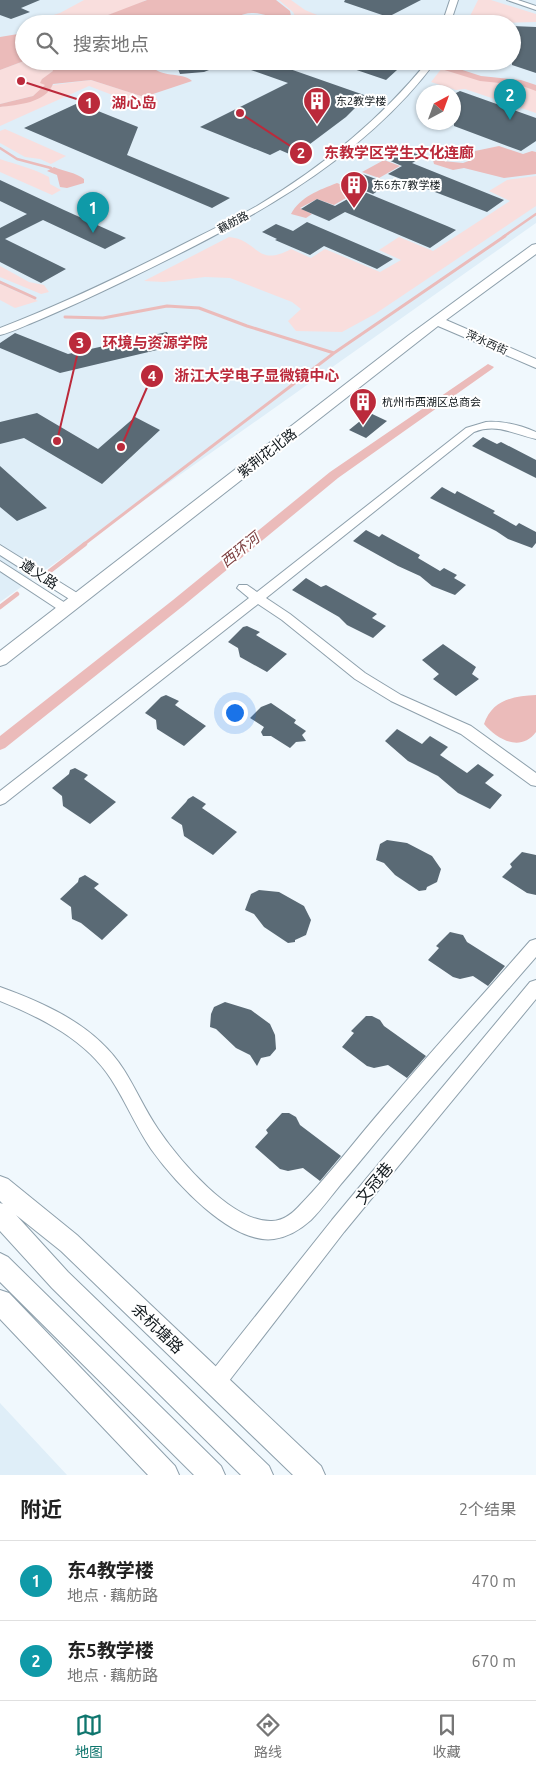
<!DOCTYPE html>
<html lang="zh">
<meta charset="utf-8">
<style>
:root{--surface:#fff;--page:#f6f6f6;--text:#222;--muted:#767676;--line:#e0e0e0;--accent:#0f766e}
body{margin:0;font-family:Ubuntu,"Noto Sans SC",sans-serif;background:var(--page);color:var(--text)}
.compass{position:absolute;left:416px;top:85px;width:45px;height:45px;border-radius:50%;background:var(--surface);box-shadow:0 1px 4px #0004;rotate:41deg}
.you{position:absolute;left:234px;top:712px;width:18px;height:18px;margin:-12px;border:4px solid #fff;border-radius:50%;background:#1a73e8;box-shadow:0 0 0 8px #1a73e833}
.badge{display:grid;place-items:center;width:32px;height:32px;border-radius:50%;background:var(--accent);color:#fff;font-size:16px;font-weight:700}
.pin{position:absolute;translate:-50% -41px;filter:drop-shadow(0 1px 2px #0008)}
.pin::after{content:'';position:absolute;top:26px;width:18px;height:15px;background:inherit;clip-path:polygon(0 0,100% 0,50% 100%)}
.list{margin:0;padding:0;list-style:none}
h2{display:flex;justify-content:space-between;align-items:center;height:65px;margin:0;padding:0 20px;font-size:21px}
h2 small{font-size:16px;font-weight:400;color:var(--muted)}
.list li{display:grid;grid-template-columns:32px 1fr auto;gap:15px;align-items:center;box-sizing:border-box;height:80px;padding:0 20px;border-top:1px solid var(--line)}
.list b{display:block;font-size:19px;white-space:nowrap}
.list p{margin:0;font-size:16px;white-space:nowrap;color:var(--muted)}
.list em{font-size:16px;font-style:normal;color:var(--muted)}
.icon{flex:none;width:28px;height:28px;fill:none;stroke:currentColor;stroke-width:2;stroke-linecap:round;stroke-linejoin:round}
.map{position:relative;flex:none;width:536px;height:1475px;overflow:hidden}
.search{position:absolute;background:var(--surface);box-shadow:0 1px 4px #0004;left:15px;right:15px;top:15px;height:55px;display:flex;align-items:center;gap:12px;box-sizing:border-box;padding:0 18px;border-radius:28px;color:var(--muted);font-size:19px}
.sheet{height:225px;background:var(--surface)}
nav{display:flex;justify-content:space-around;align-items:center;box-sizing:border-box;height:70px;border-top:1px solid var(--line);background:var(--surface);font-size:14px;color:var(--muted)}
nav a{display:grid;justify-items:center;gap:2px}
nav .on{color:var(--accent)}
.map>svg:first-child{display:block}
</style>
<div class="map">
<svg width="536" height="1475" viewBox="0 0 536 1475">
<rect width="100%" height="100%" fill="#f0f8fd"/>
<path fill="#dfeef8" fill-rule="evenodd" d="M0,0H536V223L0,602ZM24,24H512V61H24ZM424,92H454V122H424Z
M0,1403L67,1475H0Z"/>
<path fill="#f9dedd" d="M84,0H146C108,20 68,24 25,24L60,13Z
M279,0H291L305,10L339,24C325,24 303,28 293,18L295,16L293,12Z
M478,0H491L536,14V22L466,24Z
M24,61H40L53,68L54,71L42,79L46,85L33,96L0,104V70Z
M442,68L478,80L520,84L536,89V113L465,89L456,90L431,82Z
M91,80L144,97L155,94L158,103L146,108L89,86L0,126V107L36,99L53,85Z
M5,129L66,156L51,164L40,159L25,157L0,143V131Z
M0,159C17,165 33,168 49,177L50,184L61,190L52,195L0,172Z
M536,176V206L375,314L342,332L296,331L288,321L301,309L292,302L230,278L205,277L164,282L144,281L229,237C259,240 256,268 291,249L311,258L325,249L380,272L401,260L379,250L399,237L433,251L510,201L489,191L507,180Z
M0,266L29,282L44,285L49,292L41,294L0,277Z
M0,284L38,301L15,308L0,300Z"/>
<path fill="#ebbbba" d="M147,0H276L290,11L291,16C278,21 265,13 252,13C241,13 231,20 221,24H66L108,15Z
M24,33V61L0,70V37Z
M40,61H155L151,64C158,79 182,71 192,81L144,97L91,80L53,84C46,103 17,105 0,107V104L33,96L45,85L40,83L42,79L53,71L52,68Z
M499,146L523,154L532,151L536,152V174L504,178L464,168L453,170L434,164L433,160L463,163L474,159L475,151Z
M384,160L400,166L379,178L362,172Z
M54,167C63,171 77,173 84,179V183L67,188L60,187L57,175L47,171Z
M337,183L358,191L334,205L317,199L300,208L312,214L306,218L291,214C300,197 319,190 337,183Z
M536,695V732C520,753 497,739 484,724C492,700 513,696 536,695Z"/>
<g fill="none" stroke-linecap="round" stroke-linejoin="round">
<path stroke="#ebbbba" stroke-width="2.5" d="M0,148L17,159L51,168
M503,237L536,214"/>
<path stroke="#ebbbba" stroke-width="3" d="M0,282L35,298
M65,317L103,318L167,306L199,308L247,326L334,353
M83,545L334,353L505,236"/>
<path stroke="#ebbbba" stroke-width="4.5" d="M50,571L85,544
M0,607L17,594"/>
<path fill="#ebbbba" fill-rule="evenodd" d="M285,16H291L299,24H290L284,18Z
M438,64H444L481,76L521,80L536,85V91L520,85L480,81L438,68Z
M488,364L494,367L492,369L338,478L183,606L5,748L0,750V736L173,600L330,472Z"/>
</g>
<path fill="#5a6a75" d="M0,0H40L21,8L30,12L11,19L0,15Z
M345,0H421L388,17L344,2Z
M512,26L536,27V73L512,65Z
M175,61H229V62L204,72L180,74Z
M231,61H267L367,96L346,117L294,156L280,150L270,155L200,127L288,83L231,63Z
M336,61H372L397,70L386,80L336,63Z
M460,91L536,118V141L521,151L454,126V94Z
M78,103L138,127L127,155L230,198L212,208L24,128Z
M404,149L424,157L412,163L504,200L487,212L388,174L402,166L386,159Z
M360,173L389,184L373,194L343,182Z
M0,180L64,210L126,238L105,249L43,220L5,239L66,269L41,283L0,262V228L27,214L0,201Z
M362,191L447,226L456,230L430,248L345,212L329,221L301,209L317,199L335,206Z
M307,222L393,259L377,269L324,246L310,255L275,240L277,239L262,232L276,224L293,231Z
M167,332L173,344L157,350L60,373L0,348V343L15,333L68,354Z
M37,413L98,449L135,417L160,430L102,484L24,438L0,444V422Z
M370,413L387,421L366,438L349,430Z
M483,437L497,444L501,442L536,460V478L472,446Z
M0,466L47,508L17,521L0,507Z
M442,487L455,494L457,491L495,511L493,513L516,526L519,523L536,532V543L532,548L508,539L496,531L430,498Z
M366,530L379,537L382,534L420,555L418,558L440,571L444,568L457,575L454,578L466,585L455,595L432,586L420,576L398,566L353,541Z
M306,578L321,587L326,585L377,614L372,618L386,626L373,638L347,625L339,617L292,590Z
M247,626L260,632L256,635L287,654L267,672L240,657L238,648L228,642L243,627Z
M443,644L476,667L472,674L479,679L456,696L433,679L439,674L422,660Z
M166,695L179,701L175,705L206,726L184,746L157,729L156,720L145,713L161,697Z
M271,703L296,720L294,723L306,731L302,735L306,741L296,742L290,748L271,736H263L261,732L264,727L250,718L261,707Z
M397,729L422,744L430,736L448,747L440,755L467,773L478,764L494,775L485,783L502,795L490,809L458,793L438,776L408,761L385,741Z
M75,768L88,775L84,779L116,802L90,824L63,806L62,796L52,788L69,774L70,770Z
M193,796L206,804L202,808L237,832L213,855L184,836L182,825L171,818L186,802L188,799Z
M387,840L407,843L432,856L441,869L437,882L427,887L426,890L419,891L395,875L384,863L376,860L380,844Z
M522,852L536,855V895L527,893L502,877L512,867L510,864Z
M85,875L99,884L94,888L128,915L102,940L81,923L72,919L71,907L60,899L78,882L79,878Z
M259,890L279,892L304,906L311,920L306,935L295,940V942L288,943L264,927L254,914L245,910L251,894Z
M450,932L463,935L467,942L505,966L488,986L473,976L460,979L453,977L428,960L439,948L436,946Z
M225,1002L251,1010L270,1024L275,1035L276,1049L270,1056L261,1058L257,1066L250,1055L236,1048L216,1029L210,1027L211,1014L214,1007Z
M366,1016H372L380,1020L384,1026L426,1056L407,1078L388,1065L374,1068L367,1066L342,1047L354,1033L351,1031Z
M282,1113H289L296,1117L300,1125L341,1156L320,1181L303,1168L288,1171L280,1169L255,1147L268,1133L266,1130Z"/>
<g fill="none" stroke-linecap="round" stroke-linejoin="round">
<defs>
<path id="minor" d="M450,0H458L450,24H442Z
M507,0H518L536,6V10Z
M428,61H436C357,167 237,226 122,282C95,295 67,308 39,320C26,325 13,332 0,335V328C58,306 114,279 170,251C199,236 229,222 257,206C321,168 381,119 428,61Z
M486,422C504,421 520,425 536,432V439C514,434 497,423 474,432L266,598L290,614L365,673L401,695L471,726L536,773V786L531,785L461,734L391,701L355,679L282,620L258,604L5,803L0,805V791L249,598L237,588L239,585H247L257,592L466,428Z
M0,545L82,596L84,599L82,602H74L0,555Z
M0,561L70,606L72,609L70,612H62L0,571Z
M536,939V957C490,1010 443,1063 397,1117C378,1139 360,1162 341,1184C331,1196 322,1209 311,1220C301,1229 288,1237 274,1239C231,1245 174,1181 151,1149C136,1127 126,1102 111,1079C86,1040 42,1018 0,1001V987C47,1004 96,1026 124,1070C136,1089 145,1110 158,1129C179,1160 232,1223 272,1221C284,1221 294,1212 301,1204C331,1173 357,1138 385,1106C432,1050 482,996 530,941Z
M536,980V999L344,1232L222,1390L215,1393L208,1390L205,1383L208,1376L332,1220L530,982Z"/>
<path id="major" d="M536,244V254L446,320L536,359V368L438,326L6,664L0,666V651L409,335L532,245Z
M0,1176L8,1179L77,1235L321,1466L325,1475H293L61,1251L16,1215L68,1272L269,1466L273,1475H241L52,1288L0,1231V1203L3,1204L0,1201Z
M0,1253L8,1257L221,1466L225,1475H194L0,1282Z
M0,1290L9,1293L175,1466L179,1475H148L0,1319Z"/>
</defs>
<use href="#minor" stroke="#8ea0ac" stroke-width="2"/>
<use href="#major" stroke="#8ea0ac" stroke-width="2"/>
<use href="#minor" fill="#fff" fill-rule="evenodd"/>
<use href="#major" fill="#fff" fill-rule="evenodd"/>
</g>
<defs>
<symbol id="building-pin" viewBox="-11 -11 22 30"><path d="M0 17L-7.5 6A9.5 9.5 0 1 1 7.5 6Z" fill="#bb2a3b" stroke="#fff"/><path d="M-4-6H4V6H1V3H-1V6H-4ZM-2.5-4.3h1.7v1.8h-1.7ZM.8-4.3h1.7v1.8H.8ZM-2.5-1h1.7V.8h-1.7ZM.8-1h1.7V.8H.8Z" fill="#fff"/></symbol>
</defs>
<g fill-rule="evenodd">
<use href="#building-pin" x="301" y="85" width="32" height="43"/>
<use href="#building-pin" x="338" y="169" width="32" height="43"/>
<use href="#building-pin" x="347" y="386" width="32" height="43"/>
</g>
<g text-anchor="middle" stroke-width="4" stroke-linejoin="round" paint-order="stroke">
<g font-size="11" fill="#11181c" stroke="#fff" text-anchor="start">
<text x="336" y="105">东2教学楼</text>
<text x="373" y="189">东6东7教学楼</text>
<text x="382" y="406">杭州市西湖区总商会</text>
</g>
<g font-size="11" fill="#11181c" stroke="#fff">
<text transform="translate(233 222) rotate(-28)" y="4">藕舫路</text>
<text transform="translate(487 342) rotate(24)" y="4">萍水西街</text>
</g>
<g font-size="14" fill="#11181c" stroke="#fff">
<text transform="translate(267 453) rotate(-38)" y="5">紫荆花北路</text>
<text transform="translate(39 574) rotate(33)" y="5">遵义路</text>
</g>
<g font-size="15" font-style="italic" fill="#7d4041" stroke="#fff">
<text transform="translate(240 550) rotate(-39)" y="5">西环河</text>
</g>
<g font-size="16" fill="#11181c" stroke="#fff">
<text transform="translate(374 1183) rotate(-50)" y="6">文冠巷</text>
<text transform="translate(158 1328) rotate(44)" y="6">余杭塘路</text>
</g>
</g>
<path fill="none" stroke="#bb2a3b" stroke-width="2" d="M21 81L89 103M240 113L301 153M57 441L80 343M121 447L152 376"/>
<g fill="#bb2a3b" stroke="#fff" stroke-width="2">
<circle cx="21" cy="81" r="5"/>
<circle cx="240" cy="113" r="5"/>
<circle cx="57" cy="441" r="5"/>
<circle cx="121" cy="447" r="5"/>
<circle cx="89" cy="103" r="12"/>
<circle cx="301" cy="153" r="12"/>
<circle cx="80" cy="343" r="12"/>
<circle cx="152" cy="376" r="12"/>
</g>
<g font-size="15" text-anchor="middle" font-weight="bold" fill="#fff">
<text x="89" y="108">1</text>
<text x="301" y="158">2</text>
<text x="80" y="348">3</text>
<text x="152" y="381">4</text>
</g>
<g font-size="15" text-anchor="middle" font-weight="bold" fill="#bb2a3b" stroke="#fff" stroke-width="4" stroke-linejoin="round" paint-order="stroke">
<text x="134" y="108">湖心岛</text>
<text x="399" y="158">东教学区学生文化连廊</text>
<text x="155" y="348">环境与资源学院</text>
<text x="257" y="381">浙江大学电子显微镜中心</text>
</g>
</svg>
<svg class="compass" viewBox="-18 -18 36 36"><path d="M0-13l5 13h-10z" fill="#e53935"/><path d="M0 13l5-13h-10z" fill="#767676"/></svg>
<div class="you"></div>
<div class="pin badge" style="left:93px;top:233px;background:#0f9aa8">1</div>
<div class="pin badge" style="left:510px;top:120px;background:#0f9aa8">2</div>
<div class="search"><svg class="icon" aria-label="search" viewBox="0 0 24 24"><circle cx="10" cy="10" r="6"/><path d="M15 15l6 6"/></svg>搜索地点</div>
</div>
<section class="sheet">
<h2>附近<small>2个结果</small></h2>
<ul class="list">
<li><span class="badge" style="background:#0f9aa8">1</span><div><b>东4教学楼</b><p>地点 · 藕舫路</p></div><em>470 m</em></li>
<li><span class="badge" style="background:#0f9aa8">2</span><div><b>东5教学楼</b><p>地点 · 藕舫路</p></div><em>670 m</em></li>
</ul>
</section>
<nav>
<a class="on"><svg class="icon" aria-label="map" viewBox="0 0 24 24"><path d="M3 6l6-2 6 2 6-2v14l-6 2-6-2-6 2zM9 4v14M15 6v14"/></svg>地图</a>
<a><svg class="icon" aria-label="directions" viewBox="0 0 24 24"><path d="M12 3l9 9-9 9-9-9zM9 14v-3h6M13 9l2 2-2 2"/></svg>路线</a>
<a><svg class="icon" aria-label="saved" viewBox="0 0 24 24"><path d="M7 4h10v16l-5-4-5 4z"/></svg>收藏</a>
</nav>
